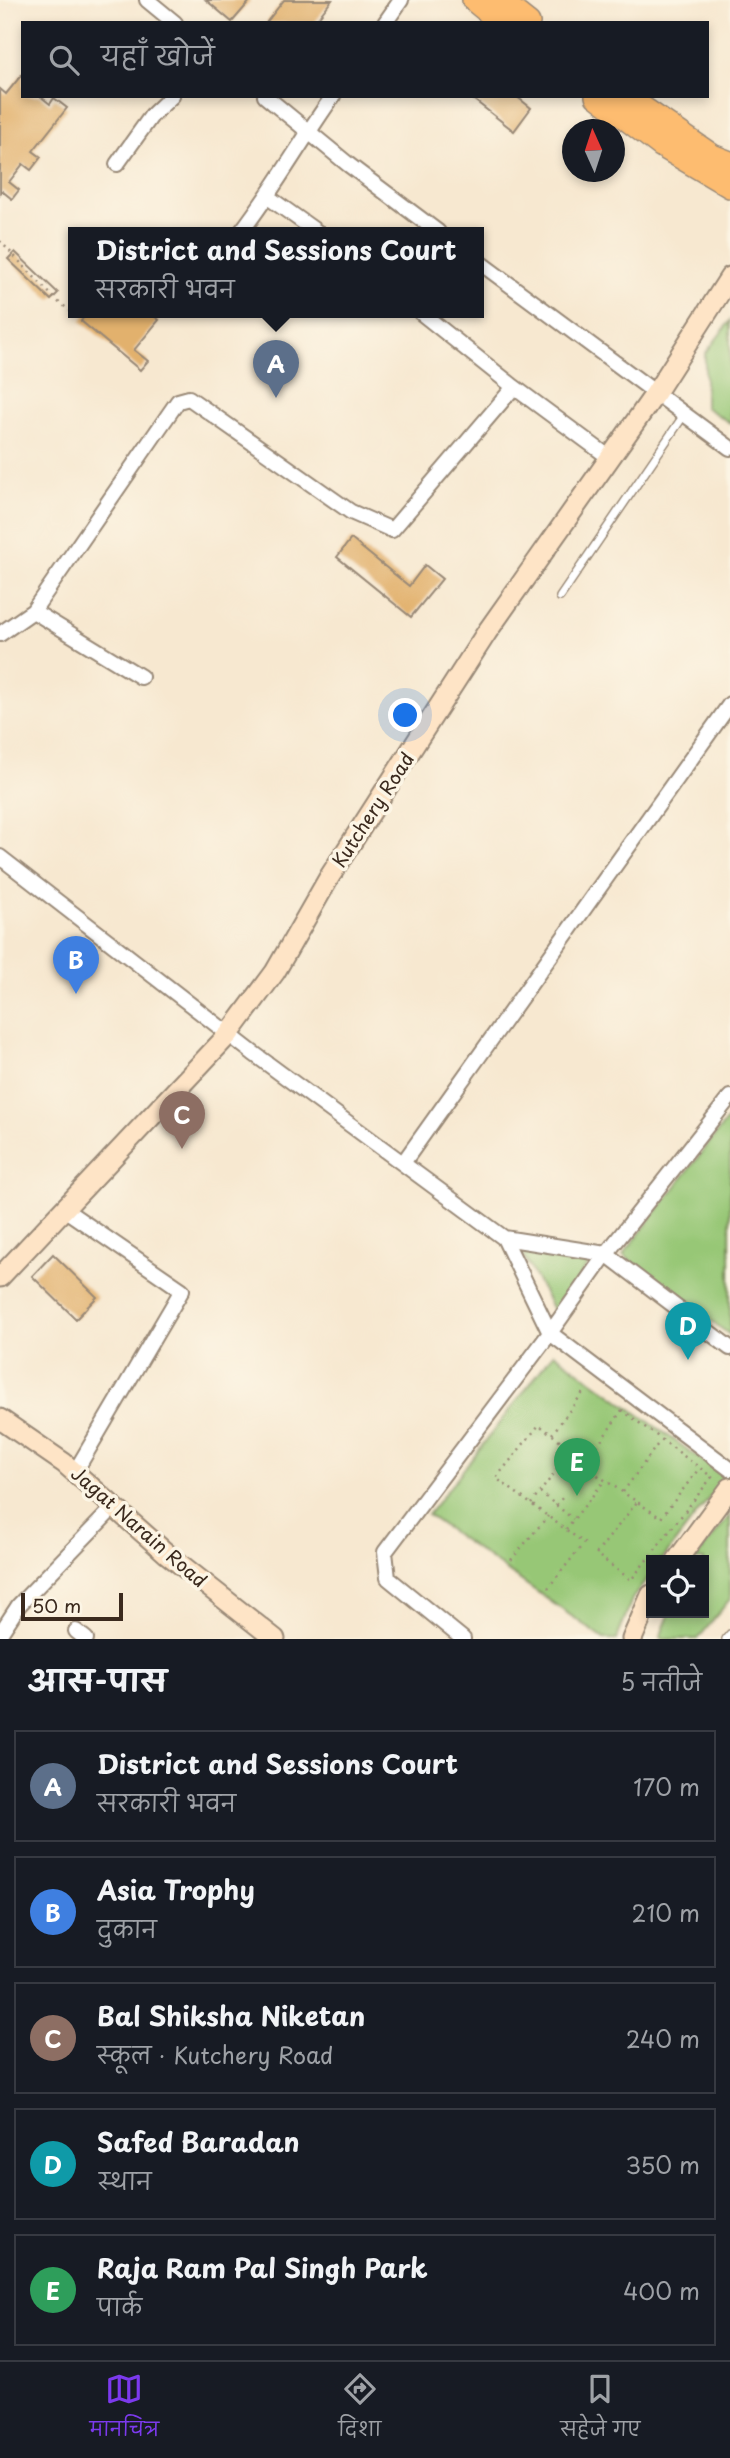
<!DOCTYPE html>
<html lang="hi">
<meta charset="utf-8">
<style>
:root{--surface:#171b24;--page:#242831;--text:#f1f3f6;--muted:#9ea1a6;--line:#363941;--accent:#7c3aed}
body{margin:0;font-family:"Playpen Sans","Playpen Sans Deva",sans-serif;background:var(--page);color:var(--text)}
.controls{position:absolute;right:21px;bottom:21px;display:grid;overflow:hidden;border-radius:0px;box-shadow:0 4px 10px #0003}
.controls button{width:63px;height:63px;display:grid;place-items:center;padding:0;border:0;border-bottom:2px solid var(--line);background:var(--surface);color:var(--text);font:35px sans-serif}
.compass{position:absolute;left:562px;top:119px;width:63px;height:63px;border-radius:50%;background:var(--surface);box-shadow:0 4px 10px #0003;rotate:357deg}
.scale{position:absolute;left:21px;bottom:18px;width:102px;box-sizing:border-box;padding-left:7px;border:4px solid #3b2a1e;border-top:0;font-size:19px;line-height:24px;white-space:nowrap;color:#3b2a1e;-webkit-text-stroke:5px #fcf5e5;paint-order:stroke}
.you{position:absolute;left:406px;top:716px;width:24px;height:24px;margin:-18px;border:5px solid #fff;border-radius:50%;background:#1a73e8;box-shadow:0 0 0 10px #1a73e833}
.badge{display:grid;place-items:center;width:46px;height:46px;border-radius:50%;background:var(--accent);color:#fff;font-size:23px;font-weight:700}
.pin{position:absolute;translate:-50% -58px;filter:drop-shadow(0 2px 4px #0008)}
.pin::after{content:'';position:absolute;top:37px;width:24px;height:21px;background:inherit;clip-path:polygon(0 0,100% 0,50% 100%)}
.popup{position:absolute;left:68px;top:227px;width:416px;height:91px;box-sizing:border-box;display:grid;place-content:center;border-radius:0px;background:var(--surface);filter:drop-shadow(0 2px 5px #0005);font-size:23px;white-space:nowrap;color:var(--muted)}
.popup b{font-size:26px;color:var(--text)}
.popup::after{content:'';position:absolute;left:50%;top:100%;margin-left:-14px;border:14px solid transparent;border-top-color:var(--surface)}
.list{margin:0;padding:0;list-style:none}
h2{display:flex;justify-content:space-between;align-items:center;height:91px;margin:0;padding:0 28px;font-size:30px}
h2 small{font-size:23px;font-weight:400;color:var(--muted)}
.list li{display:grid;grid-template-columns:46px 1fr auto;gap:21px;align-items:center;box-sizing:border-box;height:112px;margin:0 14px 14px;padding:0 14px;border:2px solid var(--line);border-radius:0px}
.list b{display:block;font-size:26px;white-space:nowrap}
.list p{margin:0;font-size:23px;white-space:nowrap;color:var(--muted)}
.list em{font-size:23px;font-style:normal;color:var(--muted)}
.icon{flex:none;width:38px;height:38px;fill:none;stroke:currentColor;stroke-width:2;stroke-linecap:round;stroke-linejoin:round}
.map{position:relative;flex:none;width:730px;height:1639px;overflow:hidden}
.search{position:absolute;background:var(--surface);box-shadow:0 4px 10px #0003;left:21px;right:21px;top:21px;height:77px;display:flex;align-items:center;gap:18px;box-sizing:border-box;padding:0 24px;border-radius:0px;color:var(--muted);font-size:26px}
.sheet{height:721px;background:var(--surface)}
nav{display:flex;justify-content:space-around;align-items:center;box-sizing:border-box;height:98px;border-top:2px solid var(--line);background:var(--surface);font-size:19px;color:var(--muted)}
nav a{display:grid;justify-items:center;gap:4px}
nav .on{color:var(--accent)}
.map>svg:first-child{display:block}
</style>
<div class="map">
<svg width="730" height="1639" viewBox="0 0 730 1639">
<rect width="100%" height="100%" fill="#fcf5e5"/>
<filter id="ink" filterUnits="userSpaceOnUse"><feTurbulence type="fractalNoise" baseFrequency=".0143" numOctaves="2"/><feDisplacementMap in="SourceGraphic" scale="14" xChannelSelector="R" yChannelSelector="G"/><feConvolveMatrix kernelMatrix="1 2 1 2 8 2 1 2 1" color-interpolation-filters="sRGB"/></filter>
<filter id="wash" filterUnits="userSpaceOnUse"><feTurbulence type="fractalNoise" baseFrequency=".00686" numOctaves="4" result="noise"/><feDisplacementMap in="SourceGraphic" scale="28" xChannelSelector="R" yChannelSelector="G"/><feGaussianBlur stdDeviation="1.57" result="paint"/><feColorMatrix in="noise" values="0 0 0 0 0 0 0 0 0 0 0 0 0 0 0 0 0 1.4 0 .05"/><feComposite in="paint" operator="in"/></filter>
<g filter="url(#wash)">
<rect width="100%" height="100%" fill="#f7e8d0"/>
<path fill="#97c776" stroke="#69784a" stroke-width="2" d="M730,321V423L705,407V354Z
M730,1116V1335L623,1255Z
M518,1246L591,1260L555,1313Z
M554,1353L725,1477L662,1560H651V1574L632,1599L617,1639H604L428,1515Z
M730,1515V1599L698,1639H663L660,1637L670,1613H704V1560H695Z"/>
<g id="blocks">
<path fill="#e2b16d" d="M206,0H251L232,22Z
M284,0H332L314,23H266Z
M23,73V96H40L50,104L54,98L67,108L33,151L41,157L31,170L23,164L9,182L19,190L12,199L2,191L0,194V89L6,94Z
M469,96H516L531,108L514,131Z
M15,252L58,293L51,300L8,259Z
M88,312H149L159,320L134,350L148,361L140,370L81,321Z
M351,539L409,586L425,565L442,579L411,617L337,557Z
M53,1254L97,1297L76,1319L32,1276Z"/>
</g>
</g>
<g filter="url(#ink)">
<use href="#blocks" fill-opacity="0" stroke="#998977" stroke-width="2"/>
<g fill="none" stroke-linecap="round" stroke-linejoin="round">
<defs>
<path id="lane" d="M560,597L684,415
M726,1639L730,1634"/>
<path id="street" d="M147,0L175,23
M385,23L401,0
M265,96L349,165L438,232
M117,164L152,115L172,96
M268,197L317,232
M241,232C275,188 301,141 333,96
M479,262L730,448
M420,312L514,387L610,458
M33,611L141,677
M0,634L33,611L178,401L189,398L351,512L392,530L514,387
M0,857L253,1053L504,1238L606,1254L730,1348
M403,1163L730,704
M64,1209L182,1290L75,1472
M504,1238L550,1333L730,1469
M76,1631L86,1639
M0,1634L19,1605L114,1507
M463,1639L388,1578L385,1552L550,1333L606,1254L730,1097"/>
<path id="secondary" d="M0,1277L229,1034L275,972L330,876L487,632L655,394L730,277
M0,1419L64,1463L166,1553L275,1639
M677,1560L730,1488
M632,1639L651,1595"/>
<path id="primary" d="M474,0L502,23
M499,0L528,23
M597,96L661,145L730,186
M625,96L712,156L730,163"/>
</defs>
<use href="#lane" stroke="#998977" stroke-width="10"/>
<use href="#street" stroke="#998977" stroke-width="18"/>
<use href="#secondary" stroke="#998977" stroke-width="23"/>
<use href="#primary" stroke="#998977" stroke-width="26"/>
<path stroke="#998977" stroke-width="2.5" stroke-dasharray="2 5" stroke-linecap="butt" d="M0,241L57,301L79,317
M622,1410L712,1477L631,1580L596,1554L637,1502
M622,1410L584,1466L661,1518L698,1470
M552,1434L585,1390
M540,1492L573,1519
M623,1492L660,1441
M531,1504L571,1451
M556,1505L564,1496
M566,1529L605,1480
M511,1560L548,1516
M548,1588L584,1543L496,1478L539,1425L584,1458L580,1464L584,1466"/>
<use href="#lane" stroke="#fff" stroke-width="7"/>
<use href="#street" stroke="#fff" stroke-width="14"/>
<use href="#secondary" stroke="#fee4c6" stroke-width="19"/>
<use href="#primary" stroke="#fdbc70" stroke-width="23"/>
</g>
</g>
<g text-anchor="middle" stroke-width="7" stroke-linejoin="round" paint-order="stroke">
<g font-size="19" fill="#3b2a1e" stroke="#fcf5e5">
<text transform="translate(373 810) rotate(-57)" y="7">Kutchery Road</text>
<text transform="translate(139 1527) rotate(41)" y="7">Jagat Narain Road</text>
</g>
</g>
</svg>
<div class="controls">
<button><svg class="icon" aria-label="locate" viewBox="0 0 24 24"><circle cx="12" cy="12" r="6"/><path d="M12 2v4M12 18v4M2 12h4M18 12h4"/></svg></button>
</div>
<svg class="compass" viewBox="-18 -18 36 36"><path d="M0-13l5 13h-10z" fill="#e53935"/><path d="M0 13l5-13h-10z" fill="#9ea1a6"/></svg>
<div class="scale">50 m</div>
<div class="you"></div>
<div class="pin badge" style="left:276px;top:398px;background:#5c6f8a">A</div>
<div class="popup"><b>District and Sessions Court</b>सरकारी भवन</div>
<div class="pin badge" style="left:76px;top:994px;background:#3f7fe0">B</div>
<div class="pin badge" style="left:182px;top:1149px;background:#8d6e63">C</div>
<div class="pin badge" style="left:688px;top:1360px;background:#0f9aa8">D</div>
<div class="pin badge" style="left:577px;top:1496px;background:#2e9e5b">E</div>
<div class="search"><svg class="icon" aria-label="search" viewBox="0 0 24 24"><circle cx="10" cy="10" r="6"/><path d="M15 15l6 6"/></svg>यहाँ खोजें</div>
</div>
<section class="sheet">
<h2>आस-पास<small>5 नतीजे</small></h2>
<ul class="list">
<li><span class="badge" style="background:#5c6f8a">A</span><div><b>District and Sessions Court</b><p>सरकारी भवन</p></div><em>170 m</em></li>
<li><span class="badge" style="background:#3f7fe0">B</span><div><b>Asia Trophy</b><p>दुकान</p></div><em>210 m</em></li>
<li><span class="badge" style="background:#8d6e63">C</span><div><b>Bal Shiksha Niketan</b><p>स्कूल · Kutchery Road</p></div><em>240 m</em></li>
<li><span class="badge" style="background:#0f9aa8">D</span><div><b>Safed Baradan</b><p>स्थान</p></div><em>350 m</em></li>
<li><span class="badge" style="background:#2e9e5b">E</span><div><b>Raja Ram Pal Singh Park</b><p>पार्क</p></div><em>400 m</em></li>
</ul>
</section>
<nav>
<a class="on"><svg class="icon" aria-label="map" viewBox="0 0 24 24"><path d="M3 6l6-2 6 2 6-2v14l-6 2-6-2-6 2zM9 4v14M15 6v14"/></svg>मानचित्र</a>
<a><svg class="icon" aria-label="directions" viewBox="0 0 24 24"><path d="M12 3l9 9-9 9-9-9zM9 14v-3h6M13 9l2 2-2 2"/></svg>दिशा</a>
<a><svg class="icon" aria-label="saved" viewBox="0 0 24 24"><path d="M7 4h10v16l-5-4-5 4z"/></svg>सहेजे गए</a>
</nav>
